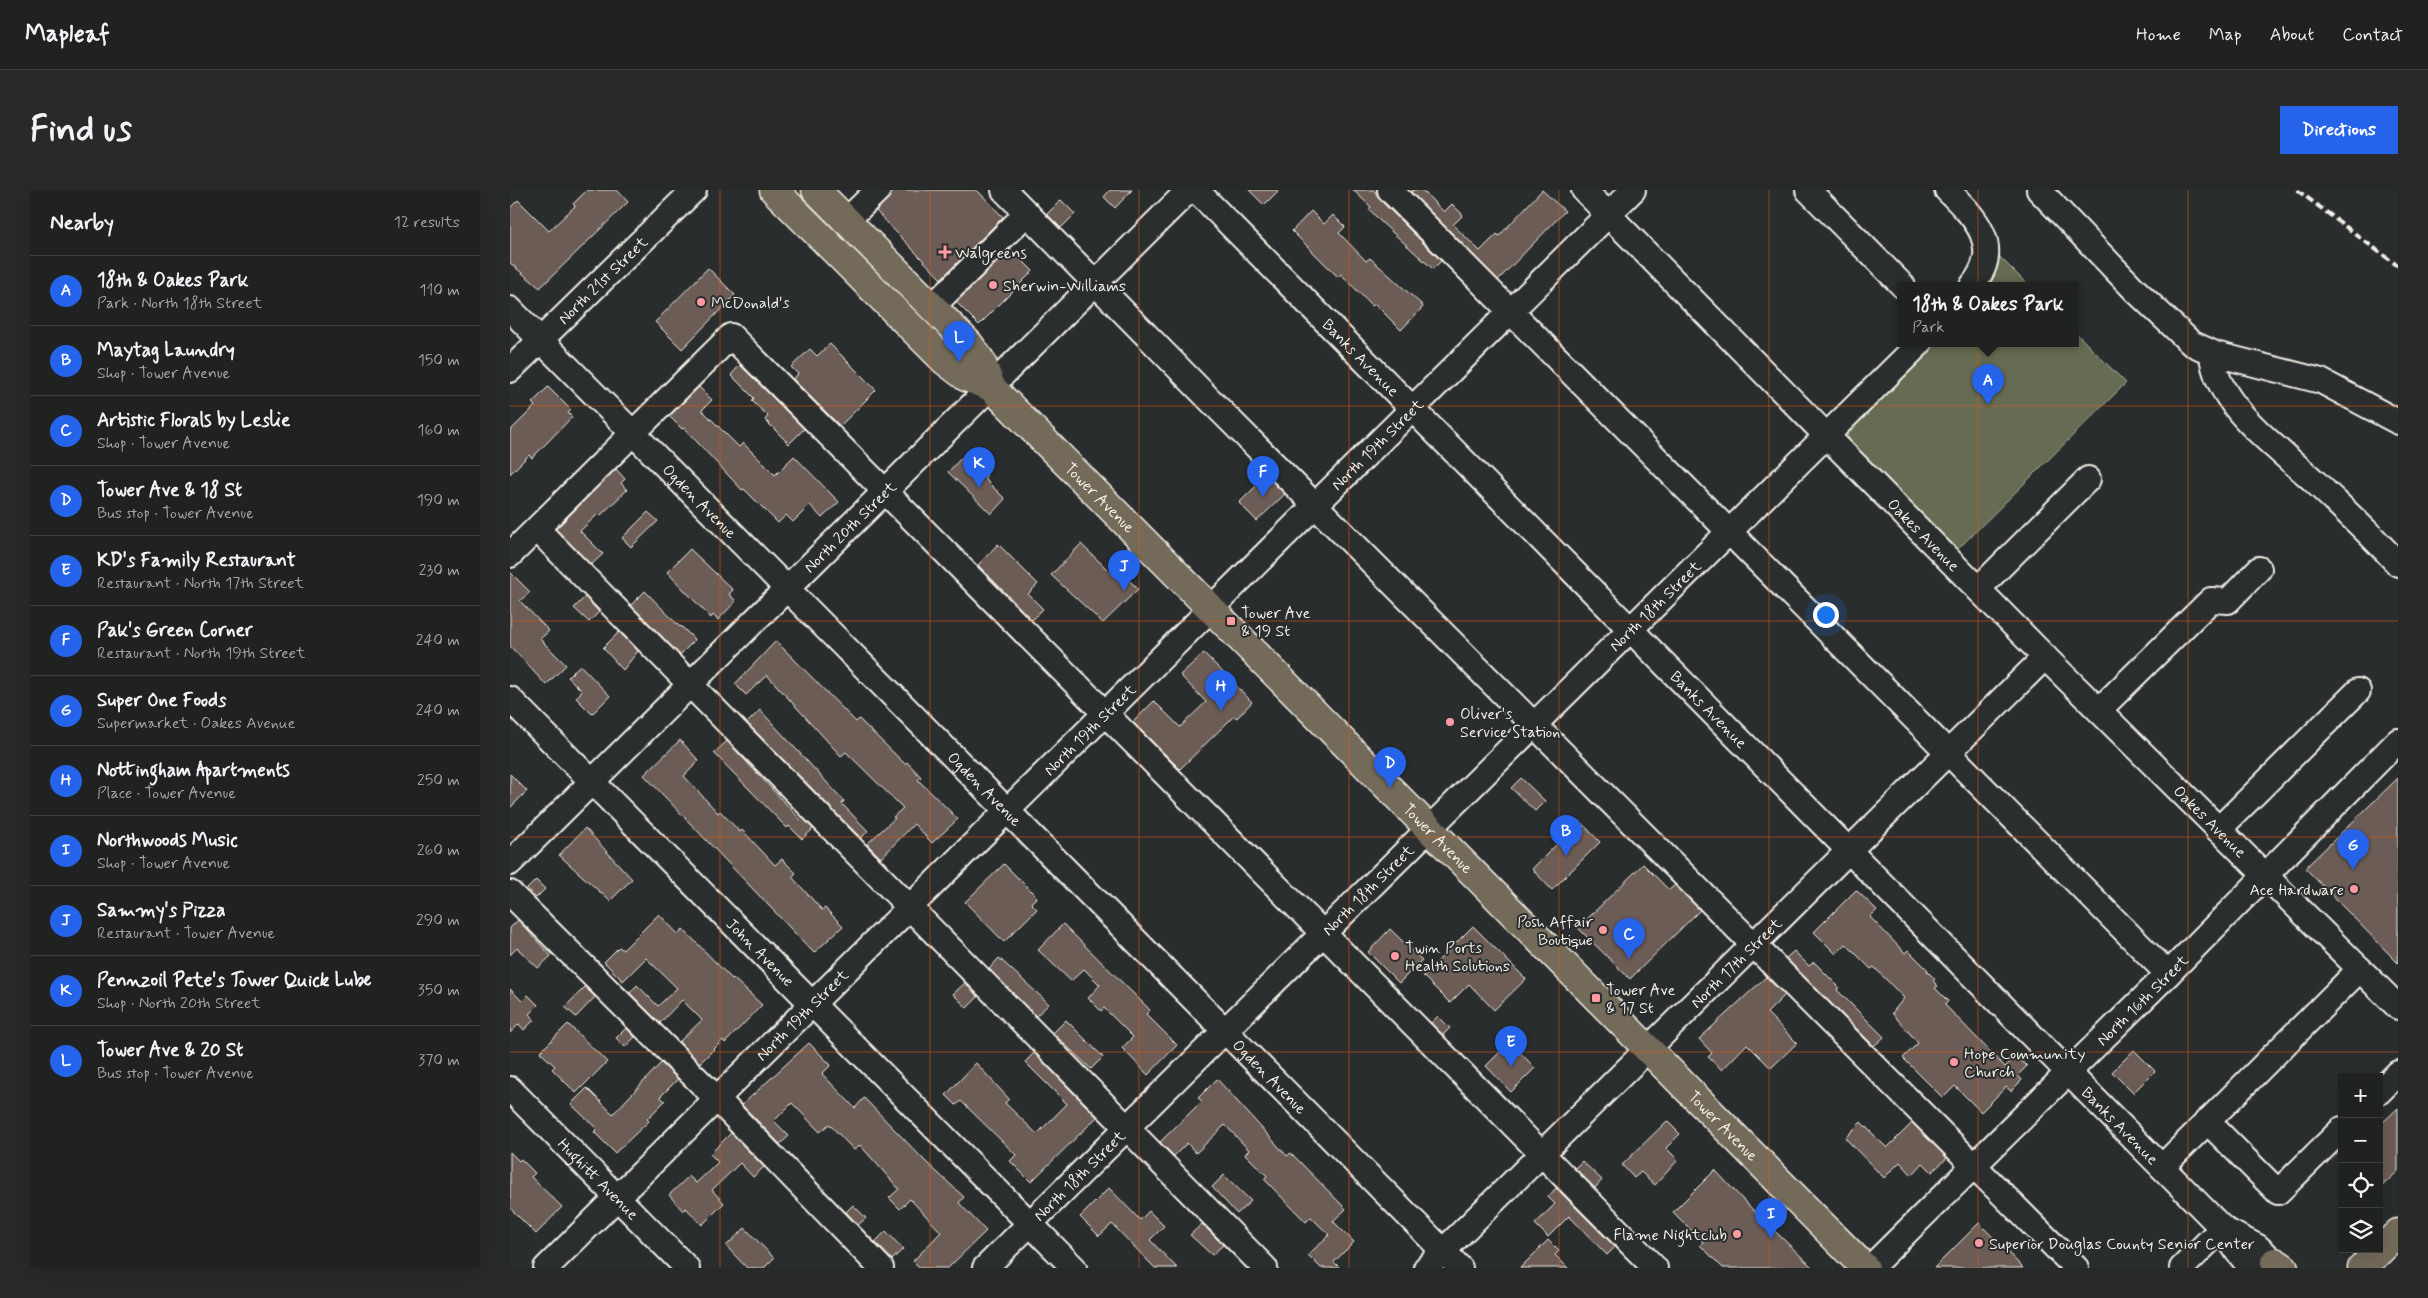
<!DOCTYPE html>
<meta charset="utf-8">
<style>
:root{--surface:#202222;--page:#282a2a;--text:#f1f3f6;--muted:#a2a4a5;--line:#3d3f40;--accent:#2563eb}
body{margin:0;font-family:Mynerve,sans-serif;background:var(--page);color:var(--text)}
.controls{position:absolute;right:15px;bottom:15px;display:grid;overflow:hidden;border-radius:0px;box-shadow:0 5px 20px #0002}
.controls button{width:45px;height:45px;display:grid;place-items:center;padding:0;border:0;border-bottom:1px solid var(--line);background:var(--surface);color:var(--text);font:25px sans-serif}
.you{position:absolute;left:1315px;top:424px;width:18px;height:18px;margin:-12px;border:4px solid #fff;border-radius:50%;background:#1a73e8;box-shadow:0 0 0 8px #1a73e833}
.badge{display:grid;place-items:center;width:32px;height:32px;border-radius:50%;background:var(--accent);color:#fff;font-size:16px;font-weight:700}
.pin{position:absolute;translate:-50% -41px;filter:drop-shadow(0 1px 2px #0008)}
.pin::after{content:'';position:absolute;top:26px;width:18px;height:15px;background:inherit;clip-path:polygon(0 0,100% 0,50% 100%)}
.popup{position:absolute;left:1387px;top:92px;width:182px;height:65px;box-sizing:border-box;display:grid;place-content:center;border-radius:0px;background:var(--surface);filter:drop-shadow(0 1px 4px #0005);font-size:16px;white-space:nowrap;color:var(--muted)}
.popup b{font-size:19px;color:var(--text)}
.popup::after{content:'';position:absolute;left:50%;top:100%;margin-left:-10px;border:10px solid transparent;border-top-color:var(--surface)}
.list{margin:0;padding:0;list-style:none}
h2{display:flex;justify-content:space-between;align-items:center;height:65px;margin:0;padding:0 20px;font-size:21px}
h2 small{font-size:16px;font-weight:400;color:var(--muted)}
.list li{display:grid;grid-template-columns:32px 1fr auto;gap:15px;align-items:center;box-sizing:border-box;height:70px;padding:0 20px;border-top:1px solid var(--line)}
.list b{display:block;font-size:19px;white-space:nowrap}
.list p{margin:0;font-size:16px;white-space:nowrap;color:var(--muted)}
.list em{font-size:16px;font-style:normal;color:var(--muted)}
.icon{flex:none;width:28px;height:28px;fill:none;stroke:currentColor;stroke-width:2;stroke-linecap:round;stroke-linejoin:round}
.map{position:relative;flex:none;width:1888px;height:1078px;overflow:hidden;border-radius:0px}
header{display:flex;align-items:center;gap:30px;box-sizing:border-box;height:70px;padding:0 25px;background:var(--surface);border-bottom:1px solid var(--line)}
header strong{font-size:24px}
nav{display:flex;gap:28px;margin-inline-start:auto;font-size:18px}
.intro{display:flex;align-items:center;justify-content:space-between;box-sizing:border-box;height:120px;padding:0 30px}
h1{margin:0;font-size:35px}
.button{padding:12px 22px;border-radius:0px;background:var(--accent);color:#fff;font-size:18px;font-weight:700}
main{display:flex;gap:30px;padding:0 30px}
aside{flex:1;background:var(--surface);border-radius:0px;box-shadow:0 5px 20px #0002}
.map>svg:first-child{display:block}
</style>
<header>
<strong>Mapleaf</strong>
<nav><a>Home</a><a>Map</a><a>About</a><a>Contact</a></nav>
</header>
<div class="intro"><h1>Find us</h1><a class="button">Directions</a></div>
<main>
<aside>
<h2>Nearby<small>12 results</small></h2>
<ul class="list">
<li><span class="badge">A</span><div><b>18th &amp; Oakes Park</b><p>Park · North 18th Street</p></div><em>110 m</em></li>
<li><span class="badge">B</span><div><b>Maytag Laundry</b><p>Shop · Tower Avenue</p></div><em>150 m</em></li>
<li><span class="badge">C</span><div><b>Artistic Florals by Leslie</b><p>Shop · Tower Avenue</p></div><em>160 m</em></li>
<li><span class="badge">D</span><div><b>Tower Ave &amp; 18 St</b><p>Bus stop · Tower Avenue</p></div><em>190 m</em></li>
<li><span class="badge">E</span><div><b>KD's Family Restaurant</b><p>Restaurant · North 17th Street</p></div><em>230 m</em></li>
<li><span class="badge">F</span><div><b>Pak's Green Corner</b><p>Restaurant · North 19th Street</p></div><em>240 m</em></li>
<li><span class="badge">G</span><div><b>Super One Foods</b><p>Supermarket · Oakes Avenue</p></div><em>240 m</em></li>
<li><span class="badge">H</span><div><b>Nottingham Apartments</b><p>Place · Tower Avenue</p></div><em>250 m</em></li>
<li><span class="badge">I</span><div><b>Northwoods Music</b><p>Shop · Tower Avenue</p></div><em>260 m</em></li>
<li><span class="badge">J</span><div><b>Sammy's Pizza</b><p>Restaurant · Tower Avenue</p></div><em>290 m</em></li>
<li><span class="badge">K</span><div><b>Pennzoil Pete's Tower Quick Lube</b><p>Shop · North 20th Street</p></div><em>350 m</em></li>
<li><span class="badge">L</span><div><b>Tower Ave &amp; 20 St</b><p>Bus stop · Tower Avenue</p></div><em>370 m</em></li>
</ul>
</aside>
<div class="map">
<svg width="1888" height="1078" viewBox="0 0 1888 1078">
<rect width="100%" height="100%" fill="#2a2d2e"/>
<filter id="ink" filterUnits="userSpaceOnUse"><feTurbulence type="fractalNoise" baseFrequency=".02" numOctaves="2"/><feDisplacementMap in="SourceGraphic" scale="10" xChannelSelector="R" yChannelSelector="G"/><feConvolveMatrix kernelMatrix="1 2 1 2 8 2 1 2 1" color-interpolation-filters="sRGB"/></filter>
<g filter="url(#ink)">
<path fill="#666c52" stroke="#adae9d" d="M1484,61L1519,96H1471Z
M1566,143L1616,193L1447,360L1343,257C1339,249 1336,245 1338,236L1421,154H1566Z"/>
<path fill="#6c5b56" stroke="#f4f1e8" d="M77,0H107L118,12L30,98L0,73V18L8,10L39,41L65,16L63,14Z
M384,0H467L493,27L431,89L366,21Z
M600,0H622L605,18L594,7Z
M739,0H769L754,15Z
M843,0H864L870,10L931,71L923,79L871,32L859,19L861,17Z
M903,0H912L934,22L942,14L953,25L943,35L970,61L987,44L989,46L1032,0L1055,21L988,90L901,2Z
M551,10L565,24L551,38L537,24Z
M801,21L814,34L823,25L835,37L829,43L856,71L860,68L911,114L913,117L891,140L865,114L862,116L831,84L828,87L782,41Z
M501,59L523,81L469,135L446,112Z
M198,78L225,105L172,159L145,132Z
M320,154L366,200L330,236L283,189L288,184L281,177L300,159L307,166Z
M230,175L294,239L279,254L255,230L258,226L242,211L244,208L221,185Z
M38,197L61,220L58,223L62,227L22,268L19,265L0,284V241L25,216L22,213Z
M189,197L202,210L192,220L229,257L233,253L265,285L284,266L329,312L312,328L300,315L283,332L276,325L268,333L234,299L232,300L174,238L172,239L159,226Z
M456,263L477,285L474,288L495,309L481,324L438,282Z
M106,279L115,289L111,293L117,300L91,325L89,323L70,341L93,364L81,375L46,339Z
M756,286L775,304L747,331L729,313Z
M138,322L148,331L121,357L112,348Z
M488,354L528,394L518,404L533,419L522,430L468,375Z
M571,354L599,381L605,376L628,399L593,433L541,385Z
M180,359L223,400L219,404L226,411L208,430L203,425L201,428L157,382Z
M0,382L20,402L10,411L39,441L30,449L56,475L36,495L0,456Z
M135,401L170,437L171,436L185,450L170,465L121,415Z
M75,407L89,422L79,432L64,418Z
M109,442L128,461L113,480L93,458Z
M266,451L346,532L349,529L395,574L397,572L411,587L408,590L448,629L422,653L404,634L371,668L357,654L385,628L383,627L393,618L336,562L331,566L257,485L236,505L225,494Z
M694,463L742,512L727,528L724,526L670,579L623,532L644,511L670,537L696,512L670,485Z
M70,475L100,506L82,524L66,508L72,501L58,487Z
M250,520L334,611L332,614L358,641L351,648L237,533Z
M170,550L189,571L174,586L208,623L210,621L230,642L232,640L265,675L272,669L286,683L282,687L312,720L315,718L333,736L304,763L134,585Z
M217,551L291,630L293,628L303,639L292,649L279,636L277,638L204,563Z
M0,584L17,601L0,618Z
M1011,588L1035,611L1025,621L1001,598Z
M1888,588V773L1795,678Z
M1070,631L1090,652L1042,700L1022,679Z
M75,638L122,689L100,711L49,665Z
M494,674L527,707L521,713L527,719L494,752L455,712Z
M1133,674L1159,700L1165,695L1190,720L1120,789L1068,738Z
M26,690L35,699L26,708L17,699Z
M1346,700L1367,720L1360,727L1395,763L1398,760L1418,780L1417,781L1425,789L1423,791L1428,796L1425,798L1438,811L1435,815L1495,877L1506,866L1517,876L1508,885L1512,890L1501,901L1496,897L1471,922L1445,896L1433,908L1393,868L1408,853L1382,823L1394,808L1364,777L1361,779L1336,754L1326,764L1304,742Z
M149,724L168,744L173,739L222,789L223,788L252,815L215,853L213,850L190,873L169,852L192,830L172,810L150,833L120,803L127,795L148,816L167,798L136,768L113,791L94,772L109,757L113,760Z
M8,730L41,766L28,778L7,758L0,765V738Z
M553,734L640,820L636,824L667,855L638,885L612,858L623,847L594,818L591,821L578,808L590,795L574,779L561,791L528,760Z
M963,736L1016,789L984,820L959,794L940,813L913,786Z
M880,739L912,770L889,793L858,762Z
M1284,761L1299,776L1304,772L1329,797L1327,800L1374,847L1364,856L1276,768Z
M489,768L539,814L526,826L479,779Z
M1256,787L1275,805L1257,823L1287,853L1261,878L1237,854L1212,880L1198,867L1202,863L1189,849Z
M455,793L468,807L457,818L443,804Z
M75,797L85,807L66,827L55,817Z
M0,799L12,811L18,805L28,815L19,824L24,830L14,840L9,834L0,843Z
M928,826L940,838L933,845L921,833Z
M556,830L593,867L581,879L543,843Z
M58,834L97,872L66,903L42,879L45,876L30,862Z
M116,838L125,847L115,857L106,848Z
M1000,852L1025,878L1001,902L976,876Z
M299,853L321,875L312,884L345,918L354,908L416,972L454,1007L449,1013L476,1041L438,1078H410L403,1071L431,1042L400,1009L390,1019L379,1008L389,999L350,955L344,960L319,934L310,942L282,913L264,931L279,946L270,954L232,915Z
M1624,860L1645,881L1623,903L1602,882Z
M524,863L587,927L521,992L500,971L506,965L451,911L446,915L436,905L466,873L499,909L495,913L527,944L557,914L515,872Z
M151,873L168,889L150,907L155,911L137,929L139,931L105,963L84,942L87,939L61,914L77,898L103,924Z
M707,889L777,966L781,963L836,1019L823,1031L844,1052L824,1072L830,1078H811L798,1065L819,1045L801,1027L796,1032L754,989L757,986L735,964L739,960L715,935L686,963L677,953L664,966L650,952L692,911L688,908Z
M1888,918V981L1869,999V936Z
M1157,931L1170,944L1156,958L1168,970L1145,995L1131,982L1124,988L1112,975Z
M1351,932L1377,958L1402,933L1437,968L1422,982L1413,973L1402,985L1390,972L1374,988L1335,948Z
M221,943L254,977L243,987L230,973L202,1000L214,1013L192,1035L176,1018L173,1021L159,1005L179,986L186,993L198,982L208,972L200,964Z
M0,962L9,971L11,969L25,983L21,987L52,1017L26,1044L0,1018Z
M1072,971L1092,990L1085,998L1065,978Z
M1205,980L1234,1011L1303,1078H1213L1190,1055L1193,1052L1163,1022Z
M714,985L741,1011L727,1024L702,997Z
M599,998L630,1030L639,1021L654,1036L640,1050L667,1078H645L602,1034L589,1046L570,1027Z
M1046,998L1105,1057L1097,1065L1059,1026L1038,1047L1025,1034L1045,1014L1038,1007Z
M343,1015L356,1028L348,1035L336,1022Z
M1469,1033L1513,1078H1424Z
M692,1034L713,1055L702,1065L680,1045Z
M235,1038L264,1068L254,1078H237L216,1056Z
M376,1041L393,1059L382,1070L365,1052Z
M1038,1050L1049,1061L1045,1065L1058,1078H1010Z"/>
<g fill="none" stroke-linecap="round" stroke-linejoin="round">
<defs>
<g id="minor">
<path d="M494,0L698,208L1566,1078"/>
<path id="s1" d="M686,0L1712,1038L1727,1061L1741,1078"/>
<path d="M880,0L1658,784"/>
<path id="s2" d="M1074,0L1535,467L1888,817"/>
<path d="M1298,0L1393,96"/>
<path d="M1437,0C1466,28 1494,57 1462,96"/>
<path d="M1529,0L1625,100L1681,153L1705,164L1811,191L1888,232"/>
<path d="M337,30L368,0"/>
<path d="M423,116L517,23"/>
<path id="s3" d="M0,119L950,1078"/>
<path d="M1702,163C1704,214 1769,259 1804,291C1832,318 1862,345 1888,374"/>
<path id="s4" d="M0,180L184,0"/>
<path d="M27,339L755,1078"/>
<path d="M0,365L221,146L1145,1078"/>
<path d="M1468,399L1578,289"/>
<path id="s5" d="M0,509L564,1078"/>
<path d="M1589,520L1701,410L1718,411L1749,379"/>
<path d="M1708,640L1848,501"/>
<path id="s6" d="M0,673L679,0"/>
<path d="M0,703L207,909L371,1078"/>
<path id="s7" d="M0,899L177,1078"/>
<path d="M1869,902L1888,883"/>
<path d="M1697,931L1768,1002L1832,939"/>
<path d="M1652,977L1850,779"/>
<path d="M1713,1039L1748,1057L1771,1078"/>
<path id="s8" d="M36,1078L1123,0"/>
<path id="s9" d="M475,1078L1409,154"/>
<path id="s10" d="M916,1078L1535,467"/>
<path id="s11" d="M1360,1078L1658,784L1888,551"/>
<path d="M1672,1078L1712,1038"/>
</g>
<g id="major">
<path d="M264,0L435,171L456,187L481,197"/>
<path id="s12" d="M306,0L459,154L471,171L481,197L1355,1078"/>
</g>
<path id="highway" d="M1765,1072L1774,1078
M1852,1078L1888,1043"/>
</defs>
<use href="#minor" stroke="#f4f1e8" stroke-width="28"/>
<use href="#major" stroke="#f4f1e8" stroke-width="31"/>
<use href="#highway" stroke="#f4f1e8" stroke-width="31"/>
<use href="#minor" stroke="#2a2d2e" stroke-width="24"/>
<use href="#major" stroke="#736b5a" stroke-width="28"/>
<use href="#highway" stroke="#736b5a" stroke-width="28"/>
<path stroke="#f4f1e8" stroke-width="4" stroke-dasharray="8 4" stroke-linecap="butt" d="M1787,0L1888,76"/>
</g>
</g>
<path fill="none" stroke="#e8590c" stroke-width="1" stroke-opacity="0.55" d="M210,0V1078M420,0V1078M629,0V1078M839,0V1078M1049,0V1078M1259,0V1078M1468,0V1078M1678,0V1078M0,216H1888M0,431H1888M0,647H1888M0,862H1888"/>
<g fill="#ff9aa2" stroke="#2a2d2e" stroke-width="2">
<path d="M432.5 54.5h5v5h5v5h-5v5h-5v-5h-5v-5h5z"/>
<circle cx="483" cy="95" r="5"/>
<circle cx="191" cy="112" r="5"/>
<rect x="716" y="426" width="10" height="10" rx="2.5"/>
<circle cx="940" cy="532" r="5"/>
<circle cx="1844" cy="699" r="5"/>
<circle cx="1093" cy="740" r="5"/>
<circle cx="885" cy="766" r="5"/>
<rect x="1081" y="803" width="10" height="10" rx="2.5"/>
<circle cx="1444" cy="872" r="5"/>
<circle cx="1227" cy="1044" r="5"/>
<circle cx="1469" cy="1053" r="5"/>
</g>
<g text-anchor="middle" stroke-width="4" stroke-linejoin="round" paint-order="stroke">
<g font-size="16" fill="#f4f1e8" stroke="#2a2d2e" text-anchor="start">
<text x="445" y="68">Walgreens</text>
<text x="493" y="101">Sherwin-Williams</text>
<text x="201" y="118">McDonald's</text>
<text x="731" y="428">Tower Ave<tspan x="731" dy="18">&amp; 19 St</tspan></text>
<text x="950" y="529">Oliver's<tspan x="950" dy="18">Service Station</tspan></text>
<text x="1834" y="705" text-anchor="end">Ace Hardware</text>
<text x="1083" y="737" text-anchor="end">Posh Affair<tspan x="1083" dy="18">Boutique</tspan></text>
<text x="895" y="763">Twin Ports<tspan x="895" dy="18">Health Solutions</tspan></text>
<text x="1096" y="805">Tower Ave<tspan x="1096" dy="18">&amp; 17 St</tspan></text>
<text x="1454" y="869">Hope Community<tspan x="1454" dy="18">Church</tspan></text>
<text x="1217" y="1050" text-anchor="end">Flame Nightclub</text>
<text x="1479" y="1059">Superior Douglas County Senior Center</text>
</g>
<g font-size="16" fill="#f4f1e8" stroke="#2a2d2e">
<text dy="6" stroke="none"><textPath href="#s4" startOffset="129">North 21st Street</textPath></text>
<text dy="6" stroke="none"><textPath href="#s1" startOffset="235">Banks Avenue</textPath></text>
<text dy="6" stroke="none"><textPath href="#s8" startOffset="1170">North 19th Street</textPath></text>
<text dy="6" stroke="none"><textPath href="#s12" startOffset="421">Tower Avenue</textPath></text>
<text dy="6" stroke="none"><textPath href="#s3" startOffset="270">Ogden Avenue</textPath></text>
<text dy="6" stroke="none"><textPath href="#s6" startOffset="478">North 20th Street</textPath></text>
<text dy="6" stroke="none"><textPath href="#s2" startOffset="484">Oakes Avenue</textPath></text>
<text dy="6" stroke="none"><textPath href="#s9" startOffset="942">North 18th Street</textPath></text>
<text dy="6" stroke="none"><textPath href="#s1" startOffset="730">Banks Avenue</textPath></text>
<text dy="6" stroke="none"><textPath href="#s8" startOffset="765">North 19th Street</textPath></text>
<text dy="6" stroke="none"><textPath href="#s3" startOffset="675">Ogden Avenue</textPath></text>
<text dy="6" stroke="none"><textPath href="#s2" startOffset="889">Oakes Avenue</textPath></text>
<text dy="6" stroke="none"><textPath href="#s12" startOffset="901">Tower Avenue</textPath></text>
<text dy="6" stroke="none"><textPath href="#s9" startOffset="538">North 18th Street</textPath></text>
<text dy="6" stroke="none"><textPath href="#s5" startOffset="356">John Avenue</textPath></text>
<text dy="6" stroke="none"><textPath href="#s10" startOffset="435">North 17th Street</textPath></text>
<text dy="6" stroke="none"><textPath href="#s11" startOffset="382">North 16th Street</textPath></text>
<text dy="6" stroke="none"><textPath href="#s8" startOffset="360">North 19th Street</textPath></text>
<text dy="6" stroke="none"><textPath href="#s3" startOffset="1080">Ogden Avenue</textPath></text>
<text dy="6" stroke="none"><textPath href="#s12" startOffset="1306">Tower Avenue</textPath></text>
<text dy="6" stroke="none"><textPath href="#s1" startOffset="1315">Banks Avenue</textPath></text>
<text dy="6" stroke="none"><textPath href="#s9" startOffset="132">North 18th Street</textPath></text>
<text dy="6" stroke="none"><textPath href="#s7" startOffset="126">Hughitt Avenue</textPath></text>
</g>
</g>
</svg>
<div class="controls">
<button>+</button>
<button>−</button>
<button><svg class="icon" aria-label="locate" viewBox="0 0 24 24"><circle cx="12" cy="12" r="6"/><path d="M12 2v4M12 18v4M2 12h4M18 12h4"/></svg></button>
<button><svg class="icon" aria-label="layers" viewBox="0 0 24 24"><path d="M12 4l9 5-9 5-9-5zM3 14l9 5 9-5"/></svg></button>
</div>
<div class="you"></div>
<div class="pin badge" style="left:1478px;top:215px">A</div>
<div class="popup"><b>18th &amp; Oakes Park</b>Park</div>
<div class="pin badge" style="left:1056px;top:666px">B</div>
<div class="pin badge" style="left:1119px;top:769px">C</div>
<div class="pin badge" style="left:880px;top:598px">D</div>
<div class="pin badge" style="left:1001px;top:877px">E</div>
<div class="pin badge" style="left:753px;top:307px">F</div>
<div class="pin badge" style="left:1843px;top:680px">G</div>
<div class="pin badge" style="left:711px;top:521px">H</div>
<div class="pin badge" style="left:1261px;top:1049px">I</div>
<div class="pin badge" style="left:614px;top:401px">J</div>
<div class="pin badge" style="left:469px;top:298px">K</div>
<div class="pin badge" style="left:449px;top:172px">L</div>
</div>
</main>
